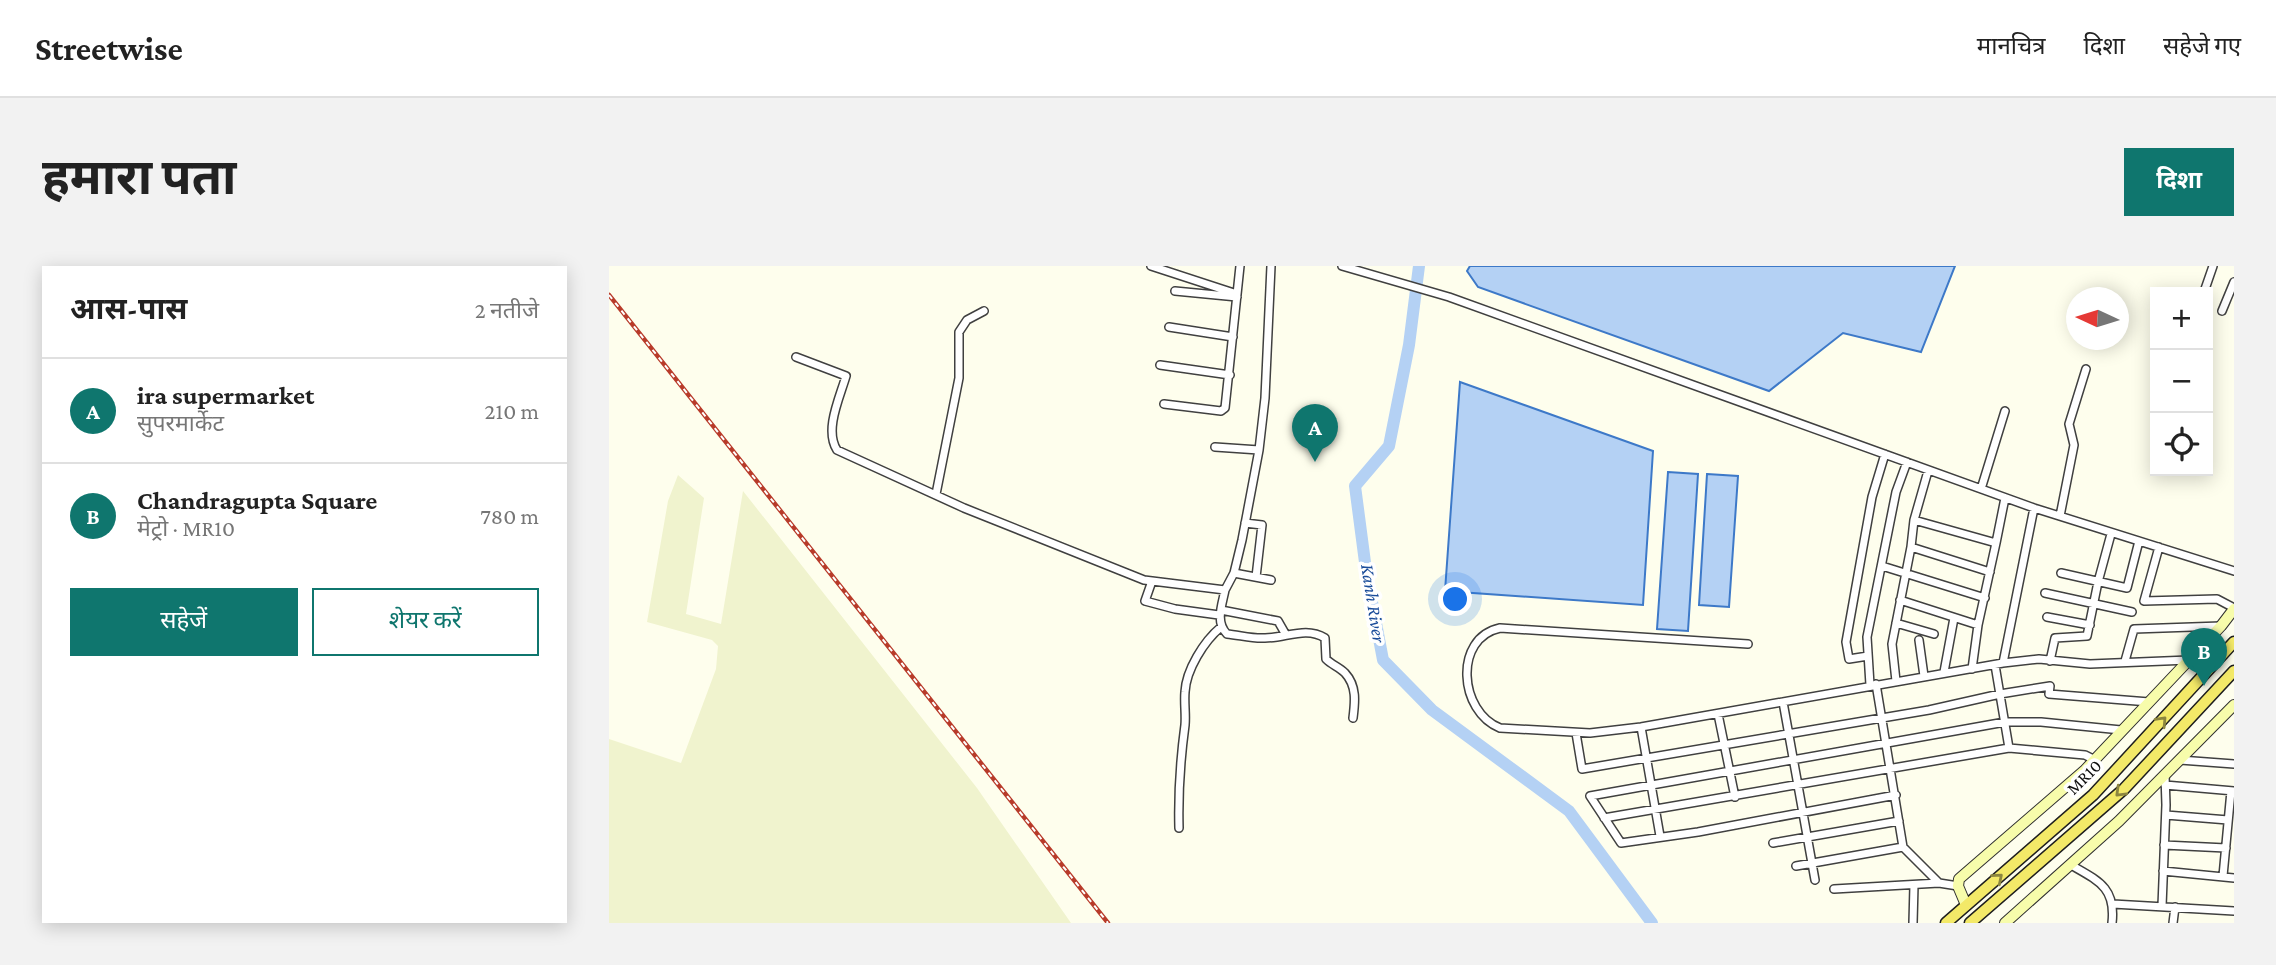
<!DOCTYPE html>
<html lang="hi">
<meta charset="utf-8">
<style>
:root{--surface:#fff;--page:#f2f2f2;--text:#222;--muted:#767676;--line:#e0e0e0;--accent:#0f766e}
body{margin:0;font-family:"Crimson Pro","Noto Sans Devanagari",serif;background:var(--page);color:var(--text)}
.controls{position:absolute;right:21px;top:21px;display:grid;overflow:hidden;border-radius:0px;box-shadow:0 4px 18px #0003}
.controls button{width:63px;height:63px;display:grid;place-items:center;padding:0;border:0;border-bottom:2px solid var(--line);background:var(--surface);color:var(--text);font:35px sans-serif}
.compass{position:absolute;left:1457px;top:21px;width:63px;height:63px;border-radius:50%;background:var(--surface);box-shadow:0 4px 18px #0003;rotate:274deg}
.you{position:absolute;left:847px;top:334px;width:24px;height:24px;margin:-18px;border:5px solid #fff;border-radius:50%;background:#1a73e8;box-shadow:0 0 0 10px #1a73e833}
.badge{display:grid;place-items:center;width:46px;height:46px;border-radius:50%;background:var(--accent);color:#fff;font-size:23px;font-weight:700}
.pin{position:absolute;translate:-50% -58px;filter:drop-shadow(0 2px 4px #0008)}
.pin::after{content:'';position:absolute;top:37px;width:24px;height:21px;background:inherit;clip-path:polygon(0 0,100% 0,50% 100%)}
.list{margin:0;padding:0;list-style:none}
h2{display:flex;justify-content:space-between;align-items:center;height:91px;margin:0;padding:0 28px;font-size:30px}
h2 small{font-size:23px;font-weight:400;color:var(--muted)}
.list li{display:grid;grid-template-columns:46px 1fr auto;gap:21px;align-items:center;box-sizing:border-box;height:105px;padding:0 28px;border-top:2px solid var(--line)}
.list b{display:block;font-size:26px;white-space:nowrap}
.list p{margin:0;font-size:23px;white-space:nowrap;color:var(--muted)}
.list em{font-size:23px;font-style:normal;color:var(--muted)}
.actions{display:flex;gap:14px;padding:21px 28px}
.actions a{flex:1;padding:16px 0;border:2px solid var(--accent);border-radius:0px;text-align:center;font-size:24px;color:var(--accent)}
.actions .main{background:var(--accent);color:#fff}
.icon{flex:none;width:38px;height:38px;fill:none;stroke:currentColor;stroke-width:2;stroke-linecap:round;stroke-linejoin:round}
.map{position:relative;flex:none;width:1625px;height:657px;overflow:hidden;border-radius:0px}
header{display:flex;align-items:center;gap:42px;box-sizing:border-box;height:98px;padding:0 35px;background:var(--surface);border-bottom:2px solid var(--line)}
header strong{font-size:33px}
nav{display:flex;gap:38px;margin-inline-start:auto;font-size:24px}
.intro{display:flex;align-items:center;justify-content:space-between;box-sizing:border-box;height:168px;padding:0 42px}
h1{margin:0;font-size:49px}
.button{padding:18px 32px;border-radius:0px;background:var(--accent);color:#fff;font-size:24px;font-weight:700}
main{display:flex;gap:42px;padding:0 42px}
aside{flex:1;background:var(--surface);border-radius:0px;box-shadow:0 4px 18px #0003}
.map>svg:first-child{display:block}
</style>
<header>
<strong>Streetwise</strong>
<nav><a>मानचित्र</a><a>दिशा</a><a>सहेजे गए</a></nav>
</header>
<div class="intro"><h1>हमारा पता</h1><a class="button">दिशा</a></div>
<main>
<aside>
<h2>आस-पास<small>2 नतीजे</small></h2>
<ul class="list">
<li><span class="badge">A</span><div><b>ira supermarket</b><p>सुपरमार्केट</p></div><em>210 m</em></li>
<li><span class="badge">B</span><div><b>Chandragupta Square</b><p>मेट्रो · MR10</p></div><em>780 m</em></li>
</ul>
<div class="actions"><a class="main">सहेजें</a><a>शेयर करें</a></div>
</aside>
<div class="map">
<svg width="1625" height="657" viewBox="0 0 1625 657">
<rect width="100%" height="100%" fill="#fefeed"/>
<path fill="#f0f3ce" d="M69,209L95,232L77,348L112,358L134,225L368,522L462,657H0V473L72,497L107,403L109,380L103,374L38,356L59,235Z"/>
<path fill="#b4d1f4" stroke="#3d79c8" stroke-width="2" d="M861,0H1346L1312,86L1234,67L1160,125L869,21L858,5Z
M851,116L1044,185L1034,339L836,325Z
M1059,206L1089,208L1079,365L1048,363Z
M1098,208L1129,210L1120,341L1090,339Z"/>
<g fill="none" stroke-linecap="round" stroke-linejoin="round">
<path stroke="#b4d1f4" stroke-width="12" d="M810,0L800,79L780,180L746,220L757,304L774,394L823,444L960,545L1043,657"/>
<defs>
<path id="street" d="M542,0L628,28
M733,0L840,31L1425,242L1625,305
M566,25L628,31
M1595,26L1604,0
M1613,45L1625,16
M560,61L624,71
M187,91L237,110C231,131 215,164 228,184L355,242L535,314L616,324L625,307L633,274L650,184L656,132L662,0
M551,99L621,109
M555,138L612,145L616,142L631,0
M606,181L650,184
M1372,223L1396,145
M327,228L350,112V66L358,54L375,45
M1451,250L1465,179L1460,158L1477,103
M1305,254L1387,277L1369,359L1363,403
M636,257L653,259L647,311
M1387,277L1396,232
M1302,281L1381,306
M1550,281L1535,335L1608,333L1625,342
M1273,300L1376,332
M625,307L662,314
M1452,307L1518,322L1530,275
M543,315L536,335L566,343L610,349
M616,324C613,339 606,356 618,368C630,369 644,373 656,372C677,372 697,360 716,372L717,393C723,399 730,401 736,407C748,420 746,436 744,452
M1436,327L1523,346
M1291,334L1369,359
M612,344L669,355L677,369
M1438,351L1481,359
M1287,357L1325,368
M1310,374L1315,410
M1139,378L891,362C844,372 850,446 891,462L981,467L1032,461L1394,397L1430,393L1481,398L1580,394
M1259,390L1240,393L1237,376L1263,231L1276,188
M1441,395L1446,372L1478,370L1489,316L1502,268
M1516,395L1525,363L1612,360
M1394,397L1425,242
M1335,406L1345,352
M1287,415L1283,378L1302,281L1305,254L1319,205
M1267,418L1294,581L1330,617L1349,620
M1261,419L1258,371L1287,226L1298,196
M1174,436L1206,614
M1109,448L1126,531
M1032,461L1051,570
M967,467L973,503L1320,444L1391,428L1441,420L1440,428L1540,436
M1400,482L1476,489L1486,494
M1571,494L1625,498
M1556,519L1625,525
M1287,529L1089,566L1012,577L981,530L1396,456H1432L1512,464
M1557,549L1619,554
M995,552L1400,482L1386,399
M570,562C569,525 571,496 576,459C577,448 575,437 576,426C577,404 595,375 612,361
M1164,577L1290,555
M1555,579L1617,582
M1462,599C1490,615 1507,622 1503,657
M1187,600L1294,581
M1554,605L1625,612
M1614,610L1622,525
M1225,623L1330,617
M1504,638L1625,645
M1553,640L1557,539L1556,509
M1304,657L1305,619
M1564,657L1566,641"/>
<path id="secondary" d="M1357,639L1349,620L1350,613L1476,504L1612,360L1625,343
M1396,657L1510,555L1625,439"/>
<path id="primary" d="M1337,657L1484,529L1625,376
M1361,657L1515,523L1625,405"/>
</defs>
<use href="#street" stroke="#404040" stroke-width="10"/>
<use href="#secondary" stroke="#2f2f2f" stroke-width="12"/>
<use href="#primary" stroke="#1e1e1e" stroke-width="13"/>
<use href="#street" stroke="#fff" stroke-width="7"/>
<use href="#secondary" stroke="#f7fcab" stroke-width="10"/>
<use href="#primary" stroke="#f3e968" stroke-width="10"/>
<defs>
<path id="rail" d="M0,29L499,657"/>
</defs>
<use href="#rail" stroke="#b83b2a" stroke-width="4.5"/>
<use href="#rail" stroke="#fff" stroke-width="2" stroke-dasharray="5" stroke-linecap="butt"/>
</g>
<defs><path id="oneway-chevron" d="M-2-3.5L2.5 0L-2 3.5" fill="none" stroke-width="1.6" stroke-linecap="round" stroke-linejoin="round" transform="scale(1.75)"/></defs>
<g stroke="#8c863f">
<use href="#oneway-chevron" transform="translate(1553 455) rotate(-47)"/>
<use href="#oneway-chevron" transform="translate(1511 526) rotate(136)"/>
<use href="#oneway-chevron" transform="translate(1389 612) rotate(-40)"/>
</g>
<g text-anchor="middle" stroke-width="7" stroke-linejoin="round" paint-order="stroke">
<g font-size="18" fill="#0d0d0d" stroke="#fff">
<text transform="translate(1475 511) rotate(-45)" y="6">MR10</text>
</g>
<g font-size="19" font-style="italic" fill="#1b4d9a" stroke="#fff">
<text transform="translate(765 337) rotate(81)" y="7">Kanh River</text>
</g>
</g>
</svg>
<div class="controls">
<button>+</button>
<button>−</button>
<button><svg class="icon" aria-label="locate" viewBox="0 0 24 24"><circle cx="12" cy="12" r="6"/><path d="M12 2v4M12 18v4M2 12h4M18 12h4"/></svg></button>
</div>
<svg class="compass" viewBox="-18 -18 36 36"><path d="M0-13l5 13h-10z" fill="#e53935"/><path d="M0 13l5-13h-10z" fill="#767676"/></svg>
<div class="you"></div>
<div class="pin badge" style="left:706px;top:196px">A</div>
<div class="pin badge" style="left:1595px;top:420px">B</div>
</div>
</main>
